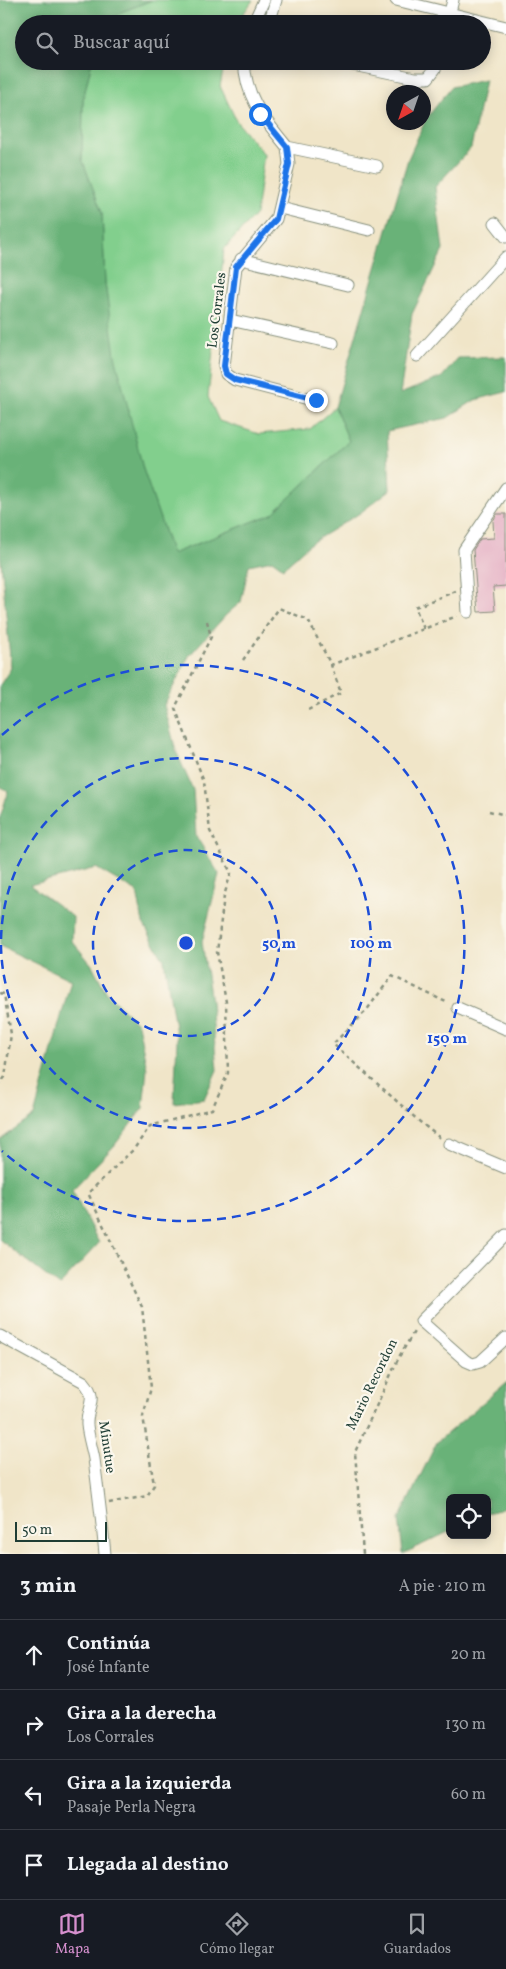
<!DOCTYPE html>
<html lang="es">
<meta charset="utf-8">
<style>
:root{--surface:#171b24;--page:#20242c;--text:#f1f3f6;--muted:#9ea1a6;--line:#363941;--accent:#d690ce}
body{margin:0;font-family:Vollkorn,serif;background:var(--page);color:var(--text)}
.controls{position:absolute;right:15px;bottom:15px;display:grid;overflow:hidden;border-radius:8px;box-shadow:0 2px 12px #0003}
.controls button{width:45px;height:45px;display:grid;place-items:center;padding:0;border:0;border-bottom:1px solid var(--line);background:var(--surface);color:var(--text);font:25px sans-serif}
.compass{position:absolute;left:386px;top:85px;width:45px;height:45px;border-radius:50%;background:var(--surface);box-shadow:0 2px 12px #0003;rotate:220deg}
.scale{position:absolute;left:15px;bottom:12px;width:92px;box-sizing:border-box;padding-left:5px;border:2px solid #1f3d34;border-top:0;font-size:14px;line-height:18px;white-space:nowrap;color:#1f3d34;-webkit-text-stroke:4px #fbf7ec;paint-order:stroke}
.stop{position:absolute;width:15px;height:15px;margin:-11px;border:4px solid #1a73e8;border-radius:50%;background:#fff}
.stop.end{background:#1a73e8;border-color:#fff;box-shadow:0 1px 5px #0008}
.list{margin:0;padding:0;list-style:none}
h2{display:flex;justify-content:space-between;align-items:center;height:65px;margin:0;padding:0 20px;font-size:21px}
h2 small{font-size:16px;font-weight:400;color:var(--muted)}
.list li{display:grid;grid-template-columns:32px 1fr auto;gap:15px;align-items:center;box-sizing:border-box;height:70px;padding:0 20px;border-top:1px solid var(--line)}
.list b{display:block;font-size:19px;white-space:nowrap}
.list p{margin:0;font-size:16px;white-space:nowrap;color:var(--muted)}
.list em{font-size:16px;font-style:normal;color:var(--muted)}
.icon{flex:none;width:28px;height:28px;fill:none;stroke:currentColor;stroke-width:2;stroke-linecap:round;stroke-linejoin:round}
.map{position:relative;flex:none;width:506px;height:1554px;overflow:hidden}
.search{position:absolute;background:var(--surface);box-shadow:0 2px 12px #0003;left:15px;right:15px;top:15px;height:55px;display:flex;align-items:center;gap:12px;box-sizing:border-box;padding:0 18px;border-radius:28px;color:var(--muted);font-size:19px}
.sheet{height:345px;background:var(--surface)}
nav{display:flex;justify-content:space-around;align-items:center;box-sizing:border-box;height:70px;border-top:1px solid var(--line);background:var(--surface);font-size:14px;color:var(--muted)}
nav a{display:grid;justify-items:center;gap:2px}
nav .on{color:var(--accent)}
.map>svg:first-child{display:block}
.green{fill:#82cf8d;stroke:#508660}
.forest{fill:#69b278;stroke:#447856}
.building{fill:#e4adc3}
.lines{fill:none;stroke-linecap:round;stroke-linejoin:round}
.minor-casing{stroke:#88917e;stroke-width:13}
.path{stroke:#88917e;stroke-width:2.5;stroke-dasharray:4 4;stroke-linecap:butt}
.minor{stroke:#fff;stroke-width:11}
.route{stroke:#1a73e8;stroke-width:6}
.ring{fill:none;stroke:#1d4ed8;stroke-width:2.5;stroke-dasharray:9 6}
.labels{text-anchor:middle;stroke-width:4.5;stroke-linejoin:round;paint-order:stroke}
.street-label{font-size:14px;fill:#1f3d34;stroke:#fbf7ec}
.centre{fill:#1d4ed8;stroke:#fbf7ec;stroke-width:2.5}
.ring-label{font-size:15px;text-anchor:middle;font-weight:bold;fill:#1d4ed8;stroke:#fbf7ec;stroke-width:4.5;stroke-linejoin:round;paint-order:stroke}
</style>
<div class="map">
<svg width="506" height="1554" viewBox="0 0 506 1554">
<rect width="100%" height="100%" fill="#fbf7ec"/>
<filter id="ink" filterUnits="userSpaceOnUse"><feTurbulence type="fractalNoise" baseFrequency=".02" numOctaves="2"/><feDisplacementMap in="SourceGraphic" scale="10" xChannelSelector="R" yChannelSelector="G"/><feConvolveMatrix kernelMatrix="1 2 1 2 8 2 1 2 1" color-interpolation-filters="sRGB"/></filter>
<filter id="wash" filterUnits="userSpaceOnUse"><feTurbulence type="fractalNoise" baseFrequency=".0096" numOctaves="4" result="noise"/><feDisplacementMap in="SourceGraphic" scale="20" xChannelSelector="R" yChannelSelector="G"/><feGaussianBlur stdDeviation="1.12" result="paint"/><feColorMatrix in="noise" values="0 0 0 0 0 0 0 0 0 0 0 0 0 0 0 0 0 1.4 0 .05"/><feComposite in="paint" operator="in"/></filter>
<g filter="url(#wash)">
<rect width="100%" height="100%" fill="#f0e5c8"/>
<path class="green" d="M152,0H253L236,24H108L121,12Z
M92,61H225L220,86L237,122L264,154L256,214L224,249L208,397L219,421L259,434L310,429L335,407L349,441L272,514L172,554L143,469L114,355L105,283L102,213L82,159L83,100Z"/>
<path class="forest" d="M0,0H152L121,12L108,24H24V61H92L83,100L82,159L102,213L105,283L115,355L143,469L172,554L272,514L349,441L335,407L408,159L426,119L451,87L485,80L471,148L435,187L443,250L412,314L400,394L442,377L458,358L506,357V392L475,400L447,418L387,431L390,490L360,513L311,543L283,568L272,560L249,565L241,602L226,615L189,656L164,705L176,751L193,790L196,836L219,874L202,942L211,1002L217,1070L204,1099L174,1103L177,1040L164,960L143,923L137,892L96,868L30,885L73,917L72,941L92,965L108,995L138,1024L147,1069L143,1108L114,1146L72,1190L99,1243L59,1286L0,1240V1140L34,1116L71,980L0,946V818L8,792L0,786V685L11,668L0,550Z
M506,1383V1506L487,1514V1498H450V1531L403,1554L399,1519L437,1442Z"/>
<g id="blocks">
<path class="building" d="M497,514H506V586L493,587L495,611L478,612L473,550L480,539L494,538L493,521Z"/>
</g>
</g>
<g filter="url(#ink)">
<use href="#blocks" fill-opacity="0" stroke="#88917e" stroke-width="1"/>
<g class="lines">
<g class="minor-casing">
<path id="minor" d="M396,0L506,27
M253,24L264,0
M269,24L276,0
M447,24L453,0
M244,61C246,100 264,118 287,147
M334,61L415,78H428L435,69L437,61
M287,147L289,164L276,219L236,267L224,366L226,374L235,380L316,401
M287,147L377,166
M280,208L369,230
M495,223L506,237
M241,259L348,285
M230,320L333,343
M417,356L506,257
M468,612L464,550L506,488
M458,1008L506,1029
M449,1144L506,1168
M506,1235L421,1321L466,1361L473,1364L480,1362L506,1338
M0,1336L84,1382C99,1399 86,1407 87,1425C88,1436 92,1448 94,1459C98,1490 102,1522 105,1554"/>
</g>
<path class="path" d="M424,629L415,607L456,591
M243,660L279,608L308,620L331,665L457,616
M308,710L341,693L331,665
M489,811L506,815
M0,993L4,994L11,1034L5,1077L0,1084
M440,1138L420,1122L333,1044L366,1011L392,976L448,1003
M109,1503L147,1496L154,1485L143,1416L151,1388L142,1307L88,1193L134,1149L150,1126L212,1109L228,1073L226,1002L217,952L224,896L231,873L210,831L204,781L175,708L211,637L206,617
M363,1554L355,1452L399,1357L415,1330"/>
<use href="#minor" class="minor"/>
</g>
</g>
<g class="lines" filter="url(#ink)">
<path class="route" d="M260,114L287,147L289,164L276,219L236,267L224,366L226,374L235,380L316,400"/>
</g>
<g class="ring">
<circle cx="186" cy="943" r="93"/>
<circle cx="186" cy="943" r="185"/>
<path d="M2 735A278 278 0 1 1 2 1151"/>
</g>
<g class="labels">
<g class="street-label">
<text transform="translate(216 310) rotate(-83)" y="5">Los Corrales</text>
<text transform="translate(371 1384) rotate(-64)" y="5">Mario Recordon</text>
<text transform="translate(108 1447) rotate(82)" y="5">Minutue</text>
</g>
</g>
<circle cx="186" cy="943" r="8" class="centre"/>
<g class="ring-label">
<text x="279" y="948">50 m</text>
<text x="371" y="948">100 m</text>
<text x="447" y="1043">150 m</text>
</g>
</svg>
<div class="controls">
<button><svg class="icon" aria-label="locate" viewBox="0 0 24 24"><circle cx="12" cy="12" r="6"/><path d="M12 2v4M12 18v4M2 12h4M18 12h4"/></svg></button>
</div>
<svg class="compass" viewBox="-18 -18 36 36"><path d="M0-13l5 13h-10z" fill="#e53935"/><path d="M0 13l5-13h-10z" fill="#9ea1a6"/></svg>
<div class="scale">50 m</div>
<div class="stop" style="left:260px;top:114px"></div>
<div class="stop end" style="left:316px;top:400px"></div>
<div class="search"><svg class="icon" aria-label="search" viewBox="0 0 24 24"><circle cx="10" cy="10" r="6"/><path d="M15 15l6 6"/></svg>Buscar aquí</div>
</div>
<section class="sheet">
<h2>3 min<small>A pie · 210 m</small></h2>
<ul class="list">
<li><svg class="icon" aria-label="ahead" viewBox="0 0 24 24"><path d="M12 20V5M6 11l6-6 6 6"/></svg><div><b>Continúa</b><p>José Infante</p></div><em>20 m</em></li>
<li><svg class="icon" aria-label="right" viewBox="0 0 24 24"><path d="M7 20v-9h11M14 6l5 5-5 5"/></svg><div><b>Gira a la derecha</b><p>Los Corrales</p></div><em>130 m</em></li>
<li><svg class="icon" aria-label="left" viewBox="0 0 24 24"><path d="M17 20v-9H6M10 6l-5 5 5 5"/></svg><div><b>Gira a la izquierda</b><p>Pasaje Perla Negra</p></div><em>60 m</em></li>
<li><svg class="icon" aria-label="arrive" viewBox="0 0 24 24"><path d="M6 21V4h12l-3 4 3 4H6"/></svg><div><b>Llegada al destino</b></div></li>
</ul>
</section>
<nav>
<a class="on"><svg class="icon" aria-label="map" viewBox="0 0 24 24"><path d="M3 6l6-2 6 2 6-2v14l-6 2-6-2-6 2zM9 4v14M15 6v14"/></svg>Mapa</a>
<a><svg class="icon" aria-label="directions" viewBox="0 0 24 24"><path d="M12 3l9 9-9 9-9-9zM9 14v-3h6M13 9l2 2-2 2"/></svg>Cómo llegar</a>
<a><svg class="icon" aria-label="saved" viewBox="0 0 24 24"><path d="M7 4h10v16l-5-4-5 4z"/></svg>Guardados</a>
</nav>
